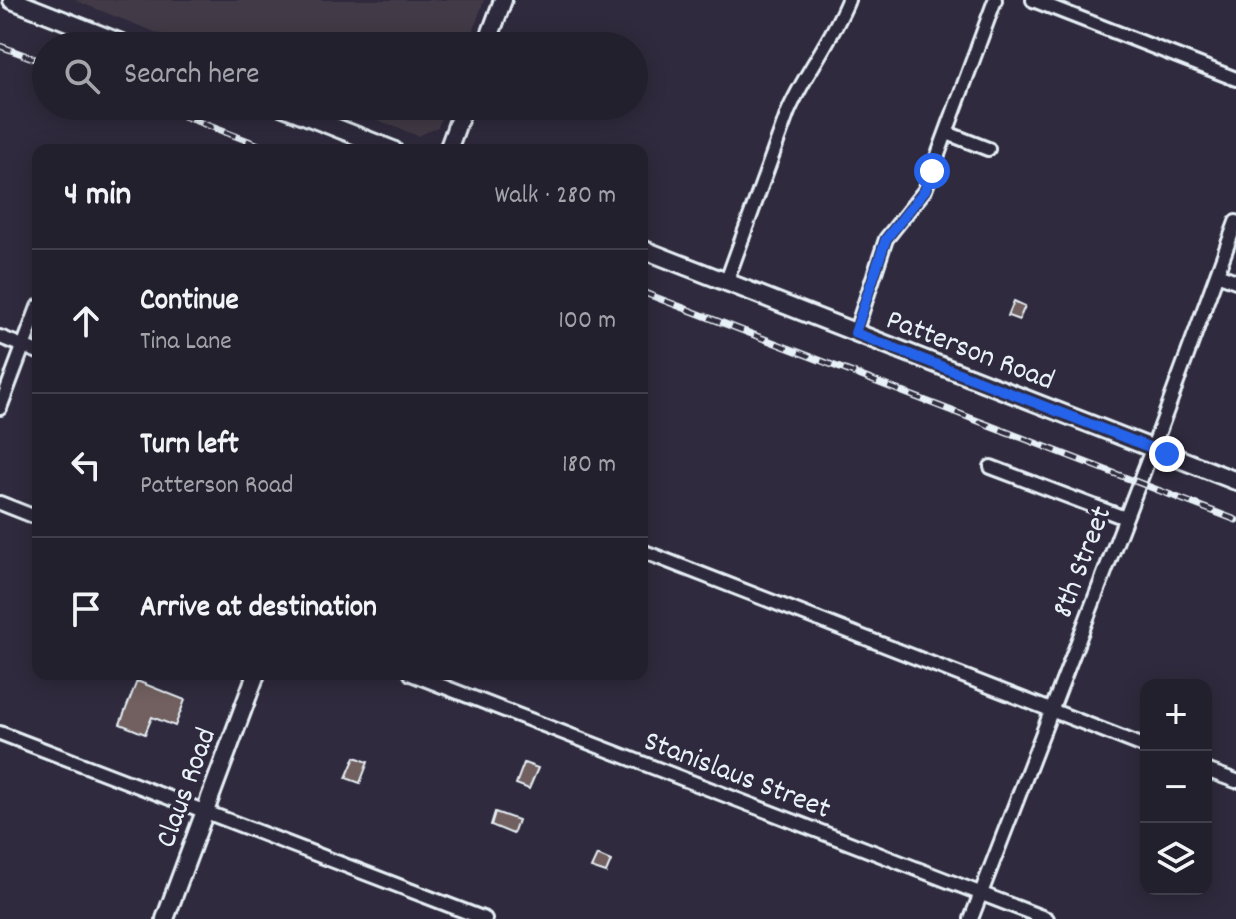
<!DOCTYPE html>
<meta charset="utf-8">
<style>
:root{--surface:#23202e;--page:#2b2836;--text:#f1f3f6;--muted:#a3a3aa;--line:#403e4a}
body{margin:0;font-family:Dekko,sans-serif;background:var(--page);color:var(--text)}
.controls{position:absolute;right:24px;bottom:24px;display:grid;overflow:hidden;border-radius:16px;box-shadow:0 4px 20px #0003}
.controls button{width:72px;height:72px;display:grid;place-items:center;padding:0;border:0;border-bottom:2px solid var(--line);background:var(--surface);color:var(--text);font:40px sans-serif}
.stop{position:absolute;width:24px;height:24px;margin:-18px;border:6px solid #2563eb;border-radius:50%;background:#fff}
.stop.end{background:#2563eb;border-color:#fff;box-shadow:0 2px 8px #0008}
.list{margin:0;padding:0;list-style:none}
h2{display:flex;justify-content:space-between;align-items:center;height:104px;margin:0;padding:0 32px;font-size:34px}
h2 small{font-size:26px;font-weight:400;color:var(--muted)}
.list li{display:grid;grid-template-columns:52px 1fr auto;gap:24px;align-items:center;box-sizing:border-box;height:144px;padding:0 32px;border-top:2px solid var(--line)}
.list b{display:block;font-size:30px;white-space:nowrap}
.list p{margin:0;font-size:26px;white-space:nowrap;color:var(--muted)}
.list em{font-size:26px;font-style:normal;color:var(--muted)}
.icon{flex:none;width:44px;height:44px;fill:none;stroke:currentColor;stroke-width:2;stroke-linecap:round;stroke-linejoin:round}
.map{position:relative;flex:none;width:1236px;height:919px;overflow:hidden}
.search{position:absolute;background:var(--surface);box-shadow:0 4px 20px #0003;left:32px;top:32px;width:616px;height:88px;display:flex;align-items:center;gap:20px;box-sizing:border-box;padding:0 28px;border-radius:44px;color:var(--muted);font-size:30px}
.panel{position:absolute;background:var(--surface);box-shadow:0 4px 20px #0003;left:32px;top:144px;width:616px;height:536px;border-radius:16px}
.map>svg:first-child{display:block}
.built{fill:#433a47}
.building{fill:#71605e;stroke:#e8f1f8;stroke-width:2}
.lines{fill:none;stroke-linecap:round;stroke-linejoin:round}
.minor-casing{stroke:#e8f1f8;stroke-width:18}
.secondary-casing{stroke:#e8f1f8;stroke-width:22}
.minor{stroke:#2f2a3d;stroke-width:12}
.secondary{stroke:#2f2a3d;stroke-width:16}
.rail-casing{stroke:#e8f1f8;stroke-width:7}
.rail{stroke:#2f2a3d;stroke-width:4;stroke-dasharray:12;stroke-linecap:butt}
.route{stroke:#2563eb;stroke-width:10}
.labels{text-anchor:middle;stroke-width:7;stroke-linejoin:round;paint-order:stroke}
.street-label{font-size:30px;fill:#e8f1f8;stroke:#2f2a3d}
</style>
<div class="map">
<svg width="1236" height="919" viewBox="0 0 1236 919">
<rect width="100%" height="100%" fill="#2f2a3d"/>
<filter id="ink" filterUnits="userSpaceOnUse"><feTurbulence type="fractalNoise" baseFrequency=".0125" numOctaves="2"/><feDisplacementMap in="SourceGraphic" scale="16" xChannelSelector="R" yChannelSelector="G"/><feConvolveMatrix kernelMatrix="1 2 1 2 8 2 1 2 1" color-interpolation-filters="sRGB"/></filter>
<g filter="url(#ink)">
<path class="built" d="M74,0H484L468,46H190Z
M342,106H446L438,127L418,136Z"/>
<path class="building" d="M1014,301L1025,306L1019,320L1008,316Z
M137,681L185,700L175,726L152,717L145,734L120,724Z
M355,757L368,762L360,783L346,778Z
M524,763L538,768L529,789L516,784Z
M495,812L518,820L513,834L491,825Z
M597,855L611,861L606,873L591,868Z"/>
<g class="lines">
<g class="minor-casing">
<path id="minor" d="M1033,0L1236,79
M947,133L988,149
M1217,274L1236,281
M726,283L788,112C805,73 832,40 848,0
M855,333L886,239L925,190L995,0
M0,337L38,352
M0,408L38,307
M991,467L1125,518
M0,503L38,518
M642,551L1146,747
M411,674L1047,919
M0,733L485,919
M1206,770L1236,781
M971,919L1160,429L1236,222"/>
</g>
<g class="secondary-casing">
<path id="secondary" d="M12,0L129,46
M486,46L503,0
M281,106L393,150
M448,150L464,106
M642,249L1236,481
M165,919L256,674"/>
</g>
<use href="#minor" class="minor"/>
<use href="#secondary" class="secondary"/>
<g class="rail-casing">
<path id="rail" d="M0,46L46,63
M157,106L272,150
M642,292L1236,520"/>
</g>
<use href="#rail" class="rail"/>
</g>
</g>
<g class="lines" filter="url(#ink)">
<path class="route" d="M932,171L925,190L886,239L855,333L1167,454"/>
</g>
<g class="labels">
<g class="street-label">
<text transform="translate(971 348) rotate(21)" y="10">Patterson Road</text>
<text transform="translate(1080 561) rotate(-69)" y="10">8th Street</text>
<text transform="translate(738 773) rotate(21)" y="10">Stanislaus Street</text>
<text transform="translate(184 787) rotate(-70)" y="10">Claus Road</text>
</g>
</g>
</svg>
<div class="controls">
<button>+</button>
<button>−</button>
<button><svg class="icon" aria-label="layers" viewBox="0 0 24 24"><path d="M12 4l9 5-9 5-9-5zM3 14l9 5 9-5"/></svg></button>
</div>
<div class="stop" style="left:932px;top:171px"></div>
<div class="stop end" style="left:1167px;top:454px"></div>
<div class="search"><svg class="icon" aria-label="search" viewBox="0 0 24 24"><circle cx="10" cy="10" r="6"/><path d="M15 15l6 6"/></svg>Search here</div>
<section class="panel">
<h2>4 min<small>Walk · 280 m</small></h2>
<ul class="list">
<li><svg class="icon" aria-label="ahead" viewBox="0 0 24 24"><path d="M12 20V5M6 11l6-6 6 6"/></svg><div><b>Continue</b><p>Tina Lane</p></div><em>100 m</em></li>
<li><svg class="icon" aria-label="left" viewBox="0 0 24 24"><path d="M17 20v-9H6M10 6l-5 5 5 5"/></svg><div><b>Turn left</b><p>Patterson Road</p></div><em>180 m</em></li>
<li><svg class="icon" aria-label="arrive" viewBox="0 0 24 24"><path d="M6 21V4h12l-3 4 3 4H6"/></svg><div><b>Arrive at destination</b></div></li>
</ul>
</section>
</div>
